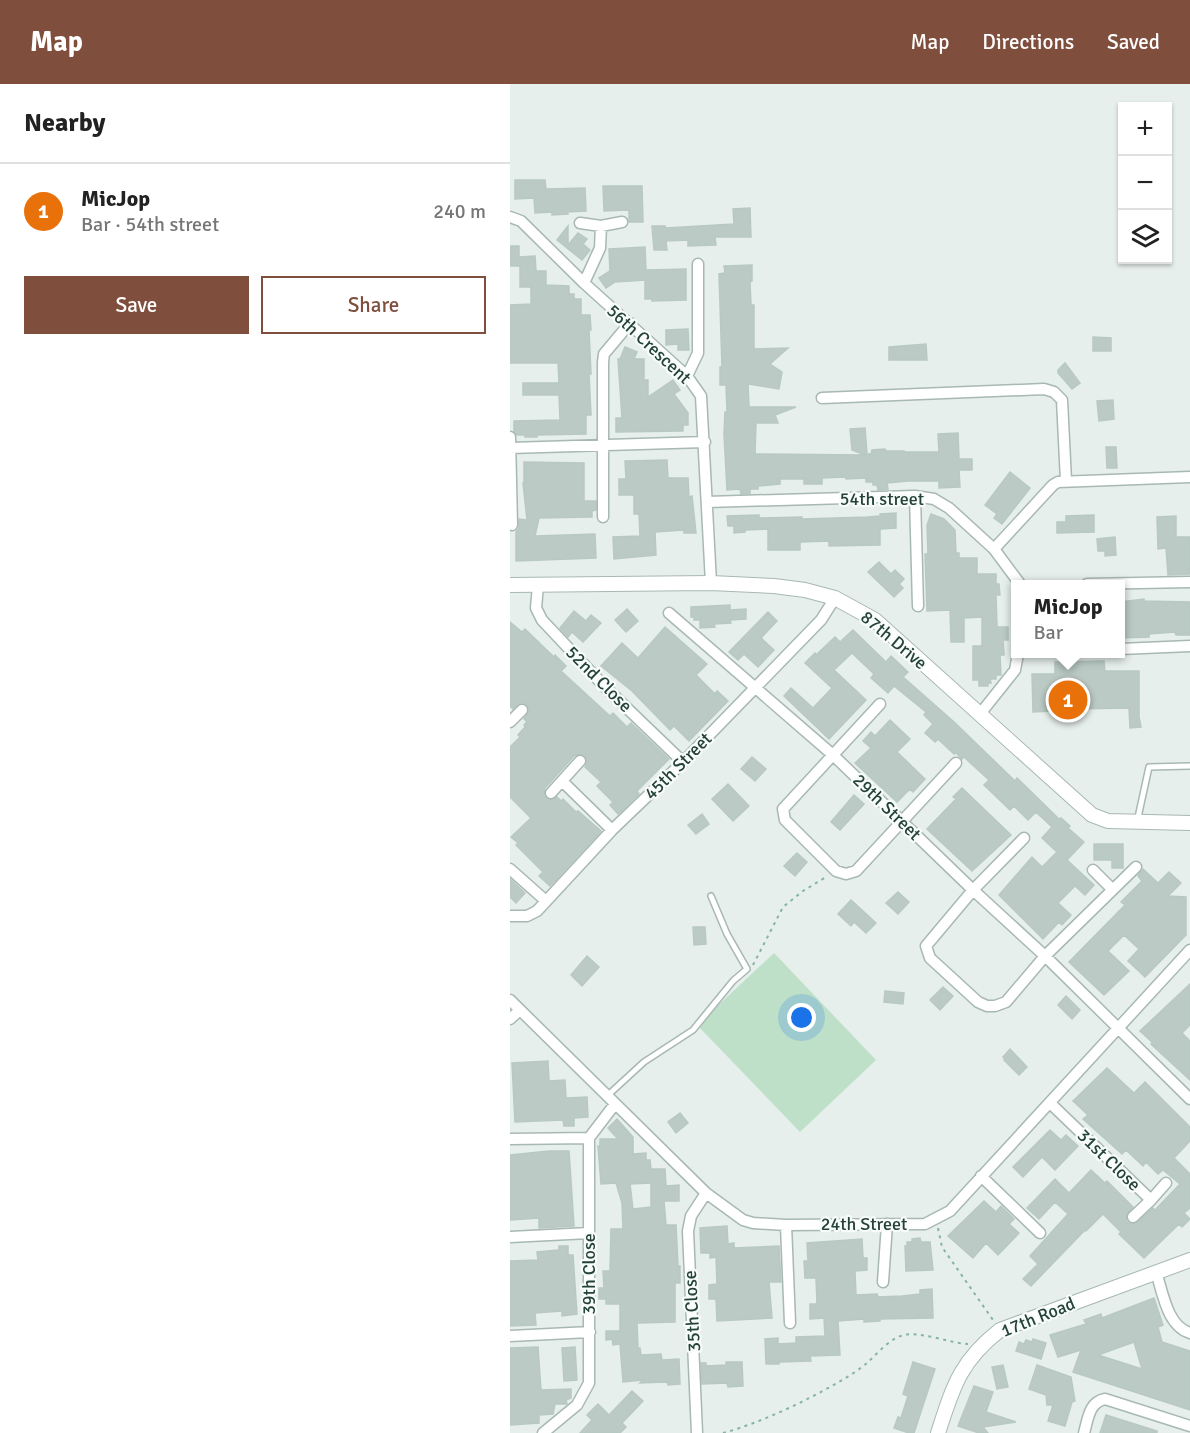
<!DOCTYPE html>
<meta charset="utf-8">
<style>
:root{--surface:#fff;--page:#f6f6f6;--text:#222;--muted:#767676;--line:#e0e0e0;--accent:#804e3d}
body{margin:0;font-family:Signika,sans-serif;background:var(--page);color:var(--text)}
.controls{position:absolute;right:18px;top:18px;display:grid;overflow:hidden;border-radius:0px;box-shadow:0 2px 4px #0004}
.controls button{width:54px;height:54px;display:grid;place-items:center;padding:0;border:0;border-bottom:2px solid var(--line);background:var(--surface);color:var(--text);font:30px sans-serif}
.you{position:absolute;left:292px;top:934px;width:21px;height:21px;margin:-15px;border:4px solid #fff;border-radius:50%;background:#1a73e8;box-shadow:0 0 0 9px #1a73e833}
.badge{display:grid;place-items:center;width:39px;height:39px;border-radius:50%;background:var(--accent);color:#fff;font-size:20px;font-weight:700}
.pin{position:absolute;translate:-50% -50%;border:3px solid #fff;box-shadow:0 2px 6px #0006}
.popup{position:absolute;left:501px;top:496px;width:114px;height:78px;box-sizing:border-box;display:grid;place-content:center;border-radius:0px;background:var(--surface);filter:drop-shadow(0 2px 4px #0005);font-size:20px;white-space:nowrap;color:var(--muted)}
.popup b{font-size:22px;color:var(--text)}
.popup::after{content:'';position:absolute;left:50%;top:100%;margin-left:-12px;border:12px solid transparent;border-top-color:var(--surface)}
.list{margin:0;padding:0;list-style:none}
h2{display:flex;justify-content:space-between;align-items:center;height:78px;margin:0;padding:0 24px;font-size:26px}
h2 small{font-size:20px;font-weight:400;color:var(--muted)}
.list li{display:grid;grid-template-columns:39px 1fr auto;gap:18px;align-items:center;box-sizing:border-box;height:96px;padding:0 24px;border-top:2px solid var(--line)}
.list b{display:block;font-size:22px;white-space:nowrap}
.list p{margin:0;font-size:20px;white-space:nowrap;color:var(--muted)}
.list em{font-size:20px;font-style:normal;color:var(--muted)}
.actions{display:flex;gap:12px;padding:18px 24px}
.actions a{flex:1;padding:14px 0;border:2px solid var(--accent);border-radius:0px;text-align:center;font-size:21px;color:var(--accent)}
.actions .main{background:var(--accent);color:#fff}
.icon{flex:none;width:33px;height:33px;fill:none;stroke:currentColor;stroke-width:2;stroke-linecap:round;stroke-linejoin:round}
.map{position:relative;flex:none;width:680px;height:1349px;overflow:hidden}
header{display:flex;align-items:center;gap:36px;box-sizing:border-box;height:84px;padding:0 30px;background:var(--accent);color:#fff}
header strong{font-size:28px}
nav{display:flex;gap:33px;margin-inline-start:auto;font-size:21px}
main{display:flex}
aside{flex:1;background:var(--surface)}
.map>svg:first-child{display:block}
.green{fill:#bfe0c8}
.building{fill:#bbcac4;stroke:#b8c9c2;stroke-width:1.5;fill-rule:evenodd}
.lines{fill:none;stroke-linecap:round;stroke-linejoin:round}
.service-casing{stroke:#a8b8b2;stroke-width:8}
.minor-casing{stroke:#a8b8b2;stroke-width:13}
.tertiary-casing{stroke:#a8b8b2;stroke-width:16}
.path{stroke:#86b3a5;stroke-width:2;stroke-dasharray:3 4.5;stroke-linecap:butt}
.service{stroke:#fff;stroke-width:5}
.minor{stroke:#fff;stroke-width:10}
.tertiary{stroke:#fff;stroke-width:14}
.labels{text-anchor:middle;stroke-width:4.5;stroke-linejoin:round;paint-order:stroke}
.street-label{font-size:18px;fill:#24423a;stroke:#f7fbf9}
</style>
<header>
<strong>Map</strong>
<nav><a>Map</a><a>Directions</a><a>Saved</a></nav>
</header>
<main>
<aside>
<h2>Nearby<small></small></h2>
<ul class="list">
<li><span class="badge" style="background:#e8710a">1</span><div><b>MicJop</b><p>Bar · 54th street</p></div><em>240 m</em></li>
</ul>
<div class="actions"><a class="main">Save</a><a>Share</a></div>
</aside>
<div class="map">
<svg width="680" height="1349" viewBox="0 0 680 1349">
<rect width="100%" height="100%" fill="#e6efeb"/>
<path class="green" d="M264,869L366,976L290,1048L187,941Z"/>
<path class="building" d="M5,96H35L36,105L75,104L76,127L57,128L58,130L42,131V128L25,129L24,114L5,115Z
M93,102H132L133,138H119V126L94,127Z
M240,124L241,153H205L206,161L178,162V156L156,157L157,166H144L142,142H155L156,144L224,140L223,125Z
M58,142V161L68,149L77,155L73,160L80,166L72,176L47,156Z
M0,162H9V173L25,172L26,187H36V201L59,202V210H64V215H71V231H80L81,246H79L81,290H79L81,331H76V350L27,351V353H15V351H7L4,347V337L50,336L49,311H13V299H49L48,279H0V221L21,220V203H10V182H0Z
M135,163L136,186L176,185V216L142,217V215H135V196L105,198L96,204L89,194L100,187L99,165Z
M242,181V197L240,198L241,221H244V265L278,264L260,280L272,288L269,305L238,300L239,323H286L265,331L268,339H246L245,370L355,371L342,366L340,345L355,344L357,370H361L362,366L375,365L376,367H394V368H429L428,350L448,349L449,375H462V386H449L450,403L429,404V397H398L377,399L378,405L368,406L367,401H363V398H356V394L336,395V393L312,394V400H294V395H270V400L248,402V405H240V409L231,410L230,405L217,406L214,350L215,328H217L216,301H210V283H212L209,190L215,189L214,182Z
M178,245L179,266H168V260L156,261V246Z
M583,253L601,254V267H583Z
M416,260L417,276H379V263Z
M115,263L127,268L124,275H134V296H138V313L163,296L170,306L164,310L178,329V341H173V347L106,348V334H112L108,275H110Z
M555,279L570,299L562,305L548,289V286Z
M603,316L604,335L589,337L587,317Z
M596,363H606L607,384H597Z
M157,376L158,394H178L179,413L182,412L186,449H174V446L145,448L146,471L104,475L103,453L130,452L129,430H124V411H109V395H116L115,377Z
M14,378L74,379V417H86V426L82,427V433L29,434L25,452L85,450L86,474L6,477V448L9,444V435L17,436L13,399H14Z
M500,388L520,404L492,440L484,434L487,430L475,421Z
M386,429V444L370,445V461L319,462V457L290,458V466H258V445L235,446V448L224,449V442H218L217,432L249,431V434L292,433V435L358,433L370,432V430Z
M421,430L434,435L445,446L446,469H449V474H467V490H486V500H489L490,511H486L487,543H498V556H493L494,571H490L491,591H486V595H480L481,599H478V602H469V596H463V562H472V533L454,534V558H441L440,526L417,527L415,470H418L417,441Z
M584,431V448L547,449V438H556V432Z
M666,432V453H680V490L658,491L656,464L648,465L647,433Z
M605,453L606,471L595,472V467H588L587,455Z
M369,478L381,490L385,486L394,495L389,500L393,504L384,513L358,488Z
M634,515V517L680,518V551H666L665,548L639,550V553L610,554V518Z
M220,521V526L236,525V535L220,536L221,539L204,540L205,543L190,544V536H184V533H181V523Z
M117,525L128,537L116,548L105,536Z
M64,527L76,537L81,531L91,539L73,558L62,548L58,553L50,544Z
M258,528L267,537L251,554L264,566L248,583L234,570L228,576L219,568Z
M0,538L12,548L15,545L44,573L45,571L56,582L51,587L100,632L103,629L117,643L121,639L159,675L127,707L129,710L108,730L100,721L103,718L87,702L91,698L75,683L77,678L75,672L71,670L64,672L35,704L34,712L40,716L47,713L51,717L53,715L66,728L68,727L91,747L40,802L29,792L33,788L6,761L8,759L1,753L21,734L0,713V663L10,653L8,651L15,643L14,641L17,638L14,635L19,627V624L14,619H10L3,625L0,622Z
M155,543L197,580L186,591L205,610L207,607L218,617L179,657L164,642L160,646L122,607L91,582L112,559L128,574Z
M343,546L376,578L381,572L398,588L393,593L443,637L505,697L507,694L549,735L551,734L560,742L558,744L574,758L557,776L584,801L575,811L565,802L548,819L561,831L552,841L549,838L533,855L489,811L522,773L532,783L547,768L532,754L542,743L526,728L518,736L504,722L500,726L474,701L479,696L454,673L452,675L445,668L444,670L428,655L425,658L415,649L423,640L414,631L416,628L384,602L378,609L361,594L364,590L342,569L324,586L356,616L319,655L274,612L281,604L303,624L322,604L295,579L305,569L306,571L325,553L330,558Z
M594,577L595,587H629V633L631,643L620,644L619,624L564,625V626L523,628L522,590H545V578Z
M380,636L400,655L387,668L415,695L403,708L400,705L387,718L345,679L361,664L353,657L361,648L365,652Z
M242,673L256,685L245,697L231,685Z
M218,700L239,722L223,737L202,715Z
M452,704L501,751L462,787L417,745L446,715L443,713Z
M344,711L354,720L330,746L321,738Z
M192,730L199,740L186,750L178,741Z
M584,760H613V784H602V776H584Z
M287,769L297,778L285,792L274,782Z
M633,785L648,799L659,788L671,799L658,812L676,813V851L635,893L618,877L629,865L614,851L598,867L619,887L594,911L559,878L615,821L611,818L632,797L628,792Z
M0,795L15,809L6,819L0,813Z
M388,808L399,818L388,830L376,819Z
M341,816L366,839L356,849L344,838L341,842L328,830Z
M183,843H195L196,860L184,861Z
M77,872L89,883L72,902L61,891Z
M680,900V941L672,949L680,957V996L641,960L642,958L630,947Z
M433,903L443,912L430,926L420,916Z
M375,907L394,909L393,920L374,918Z
M556,912L570,926L562,935L548,921Z
M500,965L517,983L509,991L494,976L495,975L493,973Z
M38,977L39,997L55,996L56,1014L77,1013L78,1033L64,1034V1042H54L53,1036L5,1038L2,979Z
M597,984L624,1009L635,998L680,1043V1057L664,1074L680,1090V1124L674,1129L680,1135L672,1143L669,1140L634,1174L609,1150L611,1148L593,1130L576,1147L575,1146L521,1202L513,1195L528,1180L520,1172L558,1130L545,1118L529,1135L517,1124L545,1095L559,1109L581,1086L595,1099L597,1097L623,1123L616,1131L617,1138L621,1140L628,1138L643,1124L645,1126L670,1100L653,1086L648,1090L636,1078L633,1082L616,1066L612,1070L573,1035L578,1031L563,1017Z
M170,1029L178,1039L166,1049L158,1038Z
M107,1035L123,1053V1070L136,1069V1076H140L141,1085H155L156,1102L169,1101V1117H154L156,1141H166L168,1182H170V1199H165V1238L127,1239L128,1264H130L131,1271L151,1270L152,1276L169,1275L170,1300L158,1301L157,1298L130,1299L133,1296L113,1298L110,1260L103,1261L102,1255L96,1256V1247H110V1220H96V1215H89V1204H94L93,1187H100L101,1145H113L112,1119L106,1099L91,1100L88,1062L90,1063V1055H108L98,1044ZM141,1099V1123L123,1125L120,1100Z
M540,1046L551,1056L556,1051L568,1062L545,1086L532,1073L513,1093L503,1083Z
M39,1067H59L64,1142L29,1144V1134L0,1136V1071Z
M474,1117L486,1128L491,1122L504,1135L499,1140L509,1149L488,1171L476,1159L463,1174L438,1152Z
M217,1142L218,1160L224,1159V1164L269,1162L271,1198H259L262,1234L207,1237L206,1215H199V1201L207,1200L206,1173L200,1174V1169H191L190,1144Z
M410,1154L411,1158H420L423,1186L396,1187L395,1162H397V1158H402V1155Z
M352,1155L353,1174H357V1186L345,1187L346,1211L367,1210L368,1213L392,1212L410,1210V1206L422,1205L423,1234L370,1235V1237L354,1238V1235L328,1237L330,1271L300,1272L301,1277L269,1278V1280H256L255,1255L268,1254V1260L286,1259V1253L315,1252L314,1234L300,1235V1220H307L306,1194H295L294,1177H298L297,1159Z
M49,1162H58V1171H63L67,1230L52,1232V1227L25,1229L26,1241L0,1242V1177L28,1176L27,1168L49,1166Z
M644,1214L653,1241L648,1243L652,1258L680,1267V1326L563,1288L571,1266L548,1273L540,1251L576,1240L574,1236L591,1230L592,1234ZM624,1258L632,1285L588,1271Z
M523,1255L536,1259L531,1275L506,1267L509,1258L514,1260L516,1256L522,1258Z
M28,1263L31,1306L61,1305V1314L56,1316L57,1320H45L43,1330L29,1331V1339L0,1341V1264Z
M65,1263L67,1296L54,1297L52,1264Z
M216,1278H232L233,1302L218,1303L217,1299L192,1300L191,1279H196V1282L216,1281Z
M403,1278L425,1285L404,1349H399L384,1344L388,1333L391,1334L398,1312L393,1310Z
M493,1281L498,1303L487,1305L482,1283Z
M527,1281L561,1293L565,1317L562,1318L555,1342L538,1337L543,1321H537L536,1311L519,1305Z
M464,1302L483,1308L476,1328L506,1338L473,1343L478,1349H469L448,1342Z
M122,1307L133,1317L112,1339L116,1343L110,1349H70L82,1336L77,1331L88,1320L99,1331Z
M596,1331L647,1347V1349H590Z"/>
<g class="lines">
<g class="service-casing">
<path id="service" d="M627,738L639,683L680,682
M97,1012L134,978L183,946L223,897L237,885L217,850L201,812"/>
</g>
<g class="minor-casing">
<path id="minor" d="M0,133L11,137L74,199L177,292L191,312L201,499
M70,139L91,142L112,138
M74,199L90,164L91,142
M177,292L188,269V180
M312,314L534,305L544,308L552,316L556,397
M0,353L2,441
M0,364L195,358
M405,412L408,522
M197,418L405,412L424,415L439,424L484,465L510,500
M93,433V278L94,270L120,239
M484,465L543,401L548,398L680,393
M577,500L680,498
M28,501L26,524L32,536L96,604L173,678
M159,529L323,671L463,806L535,872L680,1015
M610,565L680,562
M370,620L273,725L275,736L326,787L336,790L346,787L446,679
M470,630L505,586L508,570
M0,638L12,626
M52,697L102,746
M41,709L70,677
M514,754L463,806L416,862L420,874L468,918L477,922H485L496,918L535,872L626,783
M0,785L36,817
M583,786L602,805
M0,832H17L27,827L102,746L173,678L311,536L325,514
M0,916L196,1109L233,1136L243,1139L276,1141L415,1140L440,1127L680,866
M0,935L10,926
M540,1019L641,1116L623,1133
M0,1055L79,1054
M471,1092L530,1149
M641,1116L656,1099
M276,1141L280,1239
M0,1153L79,1149
M646,1188C653,1209 657,1242 680,1249
M373,1198L377,1140
M0,1252L80,1248
M33,1349L67,1321L79,1299V1054L105,1020
M187,1349L178,1147L181,1132L196,1109
M574,1349C578,1335 579,1318 595,1315L680,1342"/>
</g>
<g class="tertiary-casing">
<path id="tertiary" d="M0,501L201,499L264,502L295,506L325,514L365,536L582,731L598,737L680,739
M428,1349C443,1303 450,1277 490,1246L680,1176"/>
</g>
<path class="path" d="M243,881L273,823L293,807L316,793
M428,1144L432,1163L483,1236
M213,1349C250,1339 294,1318 327,1299C338,1293 349,1286 358,1278C369,1268 380,1254 394,1251C410,1247 439,1259 458,1260"/>
<use href="#service" class="service"/>
<use href="#minor" class="minor"/>
<use href="#tertiary" class="tertiary"/>
</g>
<g class="labels">
<g class="street-label">
<text transform="translate(139 260) rotate(43)" y="6">56th Crescent</text>
<text x="372" y="421">54th street</text>
<text transform="translate(384 556) rotate(40)" y="6">87th Drive</text>
<text transform="translate(89 595) rotate(45)" y="6">52nd Close</text>
<text transform="translate(168 682) rotate(-45)" y="6">45th Street</text>
<text transform="translate(377 723) rotate(44)" y="6">29th Street</text>
<text transform="translate(599 1076) rotate(44)" y="6">31st Close</text>
<text x="354" y="1146">24th Street</text>
<text transform="translate(79 1190) rotate(-90)" y="6">39th Close</text>
<text transform="translate(182 1227) rotate(-93)" y="6">35th Close</text>
<text transform="translate(528 1233) rotate(-22)" y="6">17th Road</text>
</g>
</g>
</svg>
<div class="controls">
<button>+</button>
<button>−</button>
<button><svg class="icon" aria-label="layers" viewBox="0 0 24 24"><path d="M12 4l9 5-9 5-9-5zM3 14l9 5 9-5"/></svg></button>
</div>
<div class="you"></div>
<div class="pin badge" style="left:558px;top:616px;background:#e8710a">1</div>
<div class="popup"><b>MicJop</b>Bar</div>
</div>
</main>
